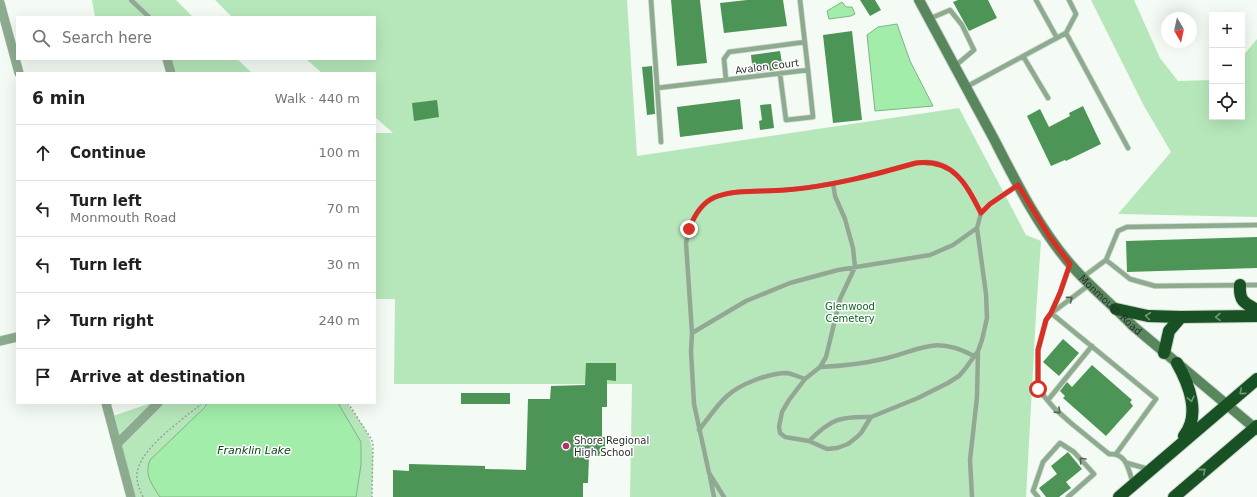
<!DOCTYPE html>
<meta charset="utf-8">
<style>
:root{--surface:#fff;--page:#f2f2f2;--text:#202124;--muted:#757577;--line:#e0e0e0}
body{margin:0;font-family:"DejaVu Sans",sans-serif;background:var(--page);color:var(--text)}
.controls{position:absolute;right:12px;top:12px;display:grid;overflow:hidden;border-radius:0px;box-shadow:0 4px 16px #0002}
.controls button{width:36px;height:36px;display:grid;place-items:center;padding:0;border:0;border-bottom:1px solid var(--line);background:var(--surface);color:var(--text);font:20px sans-serif}
.compass{position:absolute;left:1161px;top:12px;width:36px;height:36px;border-radius:50%;background:var(--surface);box-shadow:0 4px 16px #0002;rotate:171deg}
.stop{position:absolute;width:12px;height:12px;margin:-9px;border:3px solid #d93025;border-radius:50%;background:#fff}
.stop.end{background:#d93025;border-color:#fff;box-shadow:0 1px 4px #0008}
.list{margin:0;padding:0;list-style:none}
h2{display:flex;justify-content:space-between;align-items:center;height:52px;margin:0;padding:0 16px;font-size:17px}
h2 small{font-size:13px;font-weight:400;color:var(--muted)}
.list li{display:grid;grid-template-columns:26px 1fr auto;gap:12px;align-items:center;box-sizing:border-box;height:56px;padding:0 16px;border-top:1px solid var(--line)}
.list b{display:block;font-size:15px;white-space:nowrap}
.list p{margin:0;font-size:13px;white-space:nowrap;color:var(--muted)}
.list em{font-size:13px;font-style:normal;color:var(--muted)}
.icon{flex:none;width:22px;height:22px;fill:none;stroke:currentColor;stroke-width:2;stroke-linecap:round;stroke-linejoin:round}
.map{position:relative;flex:none;width:1257px;height:497px;overflow:hidden}
.search{position:absolute;background:var(--surface);box-shadow:0 4px 16px #0002;left:16px;top:16px;width:360px;height:44px;display:flex;align-items:center;gap:10px;box-sizing:border-box;padding:0 14px;border-radius:0px;color:var(--muted);font-size:15px}
.panel{position:absolute;background:var(--surface);box-shadow:0 4px 16px #0002;left:16px;top:72px;width:360px;height:332px;border-radius:0px}
.map>svg:first-child{display:block}
.green{fill:#b6e7ba}
.water{fill:#a1eda9;stroke:#7eb484}
.building{fill:#4c9556}
.lines{fill:none;stroke-linecap:round;stroke-linejoin:round}
.lane-casing{stroke:#d0d6d0;stroke-width:6}
.street-casing{stroke:#d0d6d0;stroke-width:10}
.secondary-casing{stroke:#d0d6d0;stroke-width:12}
.highway-casing{stroke:#d0d6d0;stroke-width:14}
.path{stroke:#9ca19c;stroke-width:1.5;stroke-dasharray:2 2;stroke-linecap:butt}
.lane{stroke:#8dac8f;stroke-width:4.5}
.street{stroke:#8dac8f;stroke-width:9}
.secondary{stroke:#58875d;stroke-width:10}
.highway{stroke:#185123;stroke-width:12}
.oneway{stroke:#536154}
.oneway2{stroke:#74977b}
.route{stroke:#d93025;stroke-width:5}
.poi-dot{fill:#b52d6d;stroke:#fff;stroke-width:1.5}
.labels{text-anchor:middle;stroke-width:3;stroke-linejoin:round;paint-order:stroke}
.street-label{font-size:10px;fill:#2d2f2d;stroke:#fff}
.park-label{font-size:10px;fill:#116124;stroke:#fff}
.poi-label{font-size:10px;fill:#2d2f2d;stroke:#fff;text-anchor:start}
.water-label{font-size:11px;font-style:italic;fill:#0b4217;stroke:#fff}
</style>
<div class="map">
<svg width="1257" height="497" viewBox="0 0 1257 497">
<rect width="100%" height="100%" fill="#f4fbf4"/>
<path class="green" d="M92,0H176L193,17H95Z
M215,0H627L637,156L959,108L1026,235L1041,241L1036,314L1026,497H630L632,384H394L395,299H375V133H393L375,117V73H322L306,59H375V17H232Z
M1091,0H1134L1160,58L1178,81L1212,80V117H1242V57L1257,39V217L1118,214L1171,152L1144,106Z
M164,59H237L252,73H168Z
M151,403H207L148,475L160,497H129L110,417Z
M338,403H347C354,414 364,425 369,437C376,454 371,479 372,497H356L361,465L360,440Z"/>
<path class="water" d="M842,2L846,7H852L855,14L851,16L829,19L827,11Z
M897,24L910,61L933,106L875,111L867,35L878,27Z
M207,403H338L361,442V465L356,497H160C152,484 144,476 150,460L204,408Z"/>
<path class="building" d="M671,0H700L707,63L677,66Z
M747,0H783L787,26L724,33L720,3Z
M860,0H875L881,10L870,16Z
M958,0H988L997,18L969,31L953,2Z
M852,31L862,120L833,123L823,35Z
M780,51L783,69L753,73L751,55Z
M652,66L655,114L647,115L642,67Z
M740,99L743,129L680,137L677,107Z
M437,100L439,117L414,121L412,103Z
M771,104L774,128L760,130L759,121L762,120L760,105Z
M1083,106L1101,144L1066,161L1065,160L1051,166L1027,116L1040,109L1049,127L1070,116L1069,113Z
M1257,237V268L1127,272L1126,241Z
M1063,339L1079,353L1059,376L1043,362Z
M586,363H616V381L607,380V407H602V437H605V456H589L588,483H583V497H393V470L409,471V464L485,466V469L526,470L528,399H550L551,386L585,385Z
M1092,365L1132,400L1130,402L1133,406L1106,436L1063,398L1065,396L1060,391L1067,382L1072,387Z
M461,393H510V404H461Z
M1068,452L1082,469L1066,482L1071,488L1059,497H1046L1039,488L1057,474L1051,466Z"/>
<g class="lines">
<g class="lane-casing">
<path id="lane" d="M131,0L149,17
M651,0L661,142
M1036,0L1057,38
M929,19L950,10L962,25L974,50L955,66
M1066,33L1076,14L1069,0
M1023,56L1048,98
M780,74L786,120L813,117L808,70
M726,80L724,59L729,52L805,42
M966,87L1066,33L1128,148
M657,88L808,70L800,0
M833,183L835,196L845,219L853,248L855,267L840,299L826,357L820,367L805,379L789,400L782,412L779,427L780,433L785,437L809,441L827,449L837,448L848,444L857,437L861,433L871,417L918,398L948,383L959,376L965,369L978,351L982,340L987,318L986,294L977,228L981,213L990,204L1018,185
M1106,260L1118,231L1127,227L1257,225
M1070,264L1060,293L1051,313L1046,320L1038,350V389L1054,408L1072,424L1109,454C1127,453 1128,469 1133,483
M1083,277L1106,260L1130,279L1155,286L1257,285
M1053,312L1089,285
M1051,313L1156,399L1116,454
M692,333L686,243C689,227 695,209 710,200C730,188 763,192 785,190C816,188 847,180 877,174C896,169 916,159 936,163C960,169 971,193 981,213
M820,367C841,366 862,364 883,359C922,350 934,335 974,356
M1048,400L1092,346
M699,430C708,419 716,406 727,396C740,384 769,373 787,373C793,374 799,377 805,379
M809,441C831,419 840,416 871,417
M1127,463L1148,469
M710,477L714,497
M724,497L709,473L694,404L691,351L692,333L746,301L790,283L838,270L930,255L953,245L977,228
M972,497L970,460L977,397L978,351
M1038,497L1033,491L1043,462L1060,443L1074,452L1094,474L1068,497"/>
</g>
<g class="street-casing">
<path id="street" d="M0,3L19,73
M167,59L171,73
M0,341L17,337
M106,403L131,497
M117,444L158,403"/>
</g>
<g class="secondary-casing">
<g id="secondary">
<path id="s1" d="M919,0C944,47 970,94 995,141C1017,184 1039,228 1071,265C1090,287 1113,305 1133,326L1257,430"/>
</g>
</g>
<g class="highway-casing">
<path id="highway" d="M1240,285C1239,301 1244,303 1257,310
M1116,309L1148,316L1181,317
M1164,353L1169,331L1181,317L1257,316
M1177,363C1189,384 1201,415 1184,436
M1119,497L1257,379
M1174,497L1257,426"/>
</g>
<path class="path" d="M348,403L370,437L373,443L372,497
M143,497C140,491 138,485 137,479C134,455 171,429 187,415C192,411 198,408 201,403"/>
<use href="#lane" class="lane"/>
<use href="#street" class="street"/>
<use href="#secondary" class="secondary"/>
<use href="#highway" class="highway"/>
</g>
<defs><path id="oneway-chevron" d="M-2-3.5L2.5 0L-2 3.5" fill="none" stroke-width="1.6" stroke-linecap="round" stroke-linejoin="round"/></defs>
<g class="oneway">
<use href="#oneway-chevron" transform="translate(1070 299) rotate(-36)"/>
<use href="#oneway-chevron" transform="translate(1058 411) rotate(44)"/>
<use href="#oneway-chevron" transform="translate(1082 460) rotate(-133)"/>
</g>
<g class="oneway2">
<use href="#oneway-chevron" transform="translate(1148 316) rotate(-173)"/>
<use href="#oneway-chevron" transform="translate(1218 317) rotate(179)"/>
<use href="#oneway-chevron" transform="translate(1242 392) rotate(140)"/>
<use href="#oneway-chevron" transform="translate(1191 399) rotate(76)"/>
<use href="#oneway-chevron" transform="translate(1203 471) rotate(-41)"/>
</g>
<g class="lines">
<path class="route" d="M689,229C694,216 701,203 715,197C737,189 762,192 785,190C829,187 873,175 916,163C954,159 966,184 981,213L990,204L1018,185L1049,236L1070,264L1060,293L1051,313L1046,320L1038,350V389"/>
</g>
<circle class="poi-dot" cx="566" cy="446" r="4"/>
<g class="labels">
<g class="street-label">
<text transform="translate(767 66) rotate(-7)" y="4">Avalon Court</text>
<text dy="4" stroke="none"><textPath href="#s1" startOffset="362">Monmouth Road</textPath></text>
</g>
<g class="park-label">
<text x="850" y="310">Glenwood<tspan x="850" dy="12">Cemetery</tspan></text>
</g>
<g class="poi-label">
<text x="574" y="444">Shore Regional<tspan x="574" dy="12">High School</tspan></text>
</g>
<g class="water-label">
<text x="254" y="454">Franklin Lake</text>
</g>
</g>
</svg>
<div class="controls">
<button>+</button>
<button>−</button>
<button><svg class="icon" aria-label="locate" viewBox="0 0 24 24"><circle cx="12" cy="12" r="6"/><path d="M12 2v4M12 18v4M2 12h4M18 12h4"/></svg></button>
</div>
<svg class="compass" viewBox="-18 -18 36 36"><path d="M0-13l5 13h-10z" fill="#e53935"/><path d="M0 13l5-13h-10z" fill="#757577"/></svg>
<div class="stop" style="left:1038px;top:389px"></div>
<div class="stop end" style="left:689px;top:229px"></div>
<div class="search"><svg class="icon" aria-label="search" viewBox="0 0 24 24"><circle cx="10" cy="10" r="6"/><path d="M15 15l6 6"/></svg>Search here</div>
<section class="panel">
<h2>6 min<small>Walk · 440 m</small></h2>
<ul class="list">
<li><svg class="icon" aria-label="ahead" viewBox="0 0 24 24"><path d="M12 20V5M6 11l6-6 6 6"/></svg><div><b>Continue</b></div><em>100 m</em></li>
<li><svg class="icon" aria-label="left" viewBox="0 0 24 24"><path d="M17 20v-9H6M10 6l-5 5 5 5"/></svg><div><b>Turn left</b><p>Monmouth Road</p></div><em>70 m</em></li>
<li><svg class="icon" aria-label="left" viewBox="0 0 24 24"><path d="M17 20v-9H6M10 6l-5 5 5 5"/></svg><div><b>Turn left</b></div><em>30 m</em></li>
<li><svg class="icon" aria-label="right" viewBox="0 0 24 24"><path d="M7 20v-9h11M14 6l5 5-5 5"/></svg><div><b>Turn right</b></div><em>240 m</em></li>
<li><svg class="icon" aria-label="arrive" viewBox="0 0 24 24"><path d="M6 21V4h12l-3 4 3 4H6"/></svg><div><b>Arrive at destination</b></div></li>
</ul>
</section>
</div>
